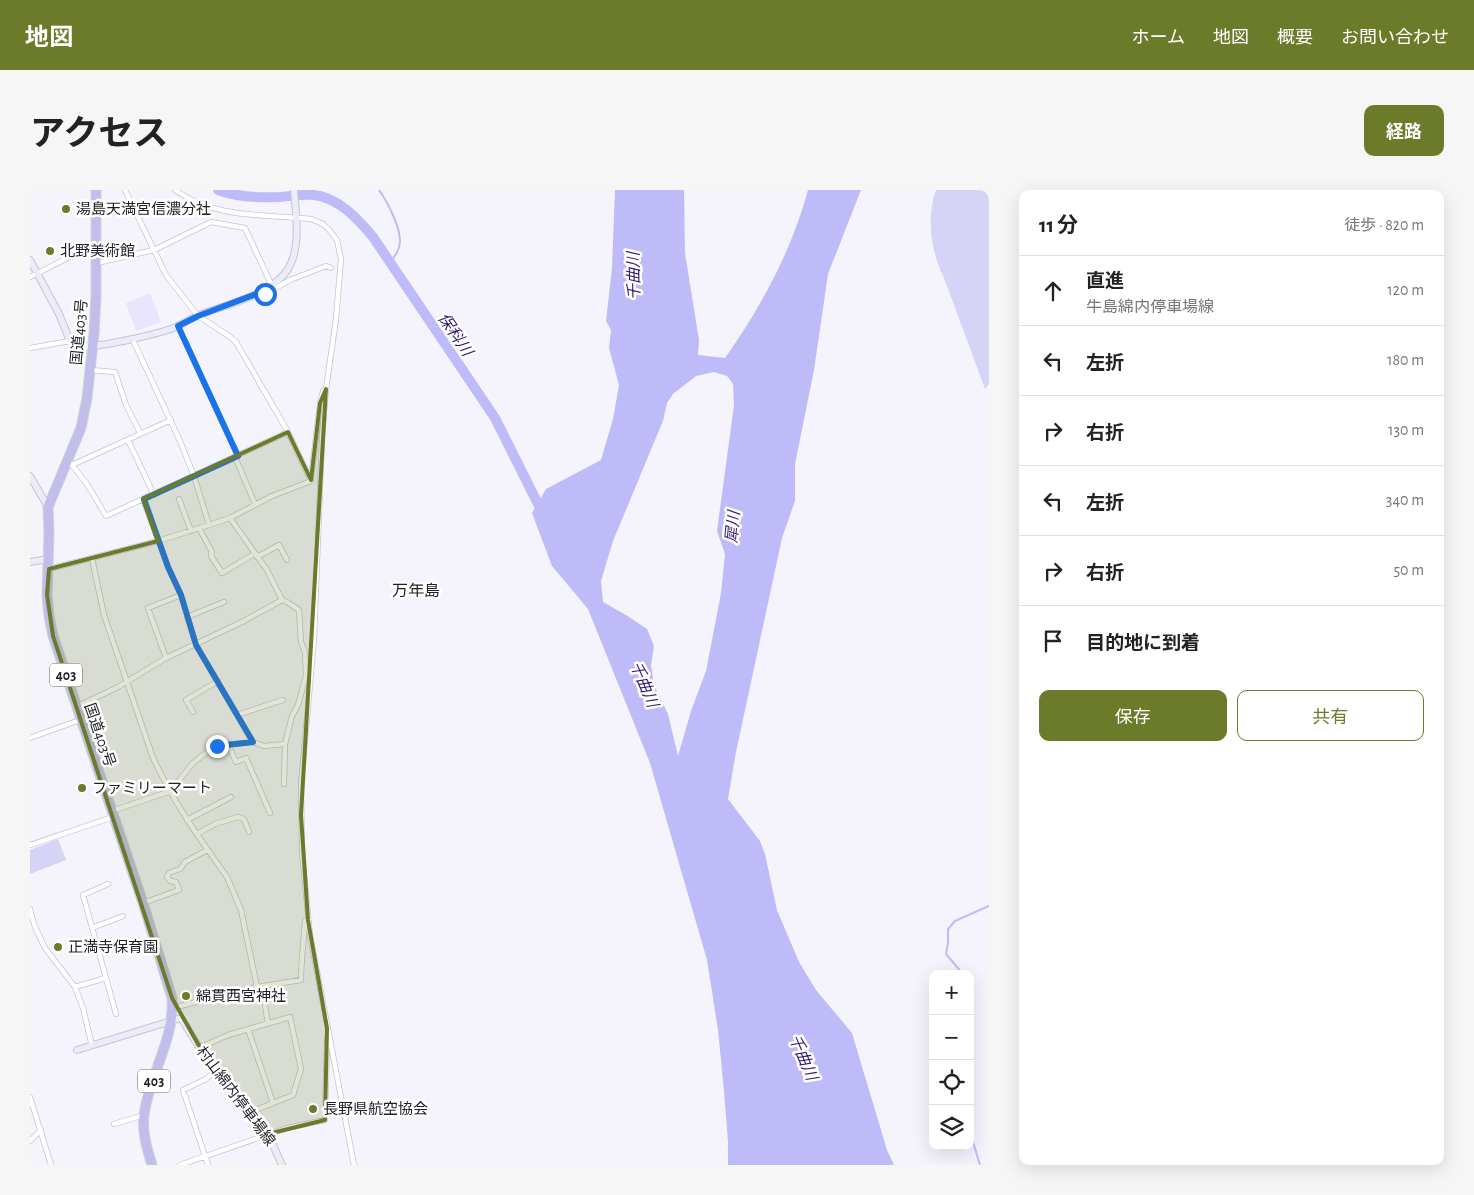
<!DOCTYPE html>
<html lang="ja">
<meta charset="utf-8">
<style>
:root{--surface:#fff;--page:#f6f6f6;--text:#222;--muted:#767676;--line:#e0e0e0;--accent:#6b7b29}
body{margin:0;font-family:"Alegreya Sans","Noto Sans JP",sans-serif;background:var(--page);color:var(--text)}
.controls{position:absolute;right:15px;bottom:15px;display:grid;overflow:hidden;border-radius:10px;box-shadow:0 5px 20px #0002}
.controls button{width:45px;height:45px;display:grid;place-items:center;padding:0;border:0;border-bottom:1px solid var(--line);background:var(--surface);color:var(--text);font:25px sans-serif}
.stop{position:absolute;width:15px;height:15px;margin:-11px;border:4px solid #1a73e8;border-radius:50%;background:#fff}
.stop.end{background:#1a73e8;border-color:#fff;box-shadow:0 1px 5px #0008}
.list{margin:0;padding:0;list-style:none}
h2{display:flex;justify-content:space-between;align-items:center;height:65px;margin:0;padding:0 20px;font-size:21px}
h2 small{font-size:16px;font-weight:400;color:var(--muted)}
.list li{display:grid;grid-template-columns:32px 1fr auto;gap:15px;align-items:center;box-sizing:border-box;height:70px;padding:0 20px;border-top:1px solid var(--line)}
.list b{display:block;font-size:19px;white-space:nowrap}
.list p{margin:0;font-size:16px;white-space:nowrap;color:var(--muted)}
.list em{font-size:16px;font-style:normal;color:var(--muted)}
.actions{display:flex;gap:10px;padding:15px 20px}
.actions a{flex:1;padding:11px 0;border:1px solid var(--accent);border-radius:10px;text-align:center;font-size:18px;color:var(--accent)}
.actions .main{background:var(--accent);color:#fff}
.icon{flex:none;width:28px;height:28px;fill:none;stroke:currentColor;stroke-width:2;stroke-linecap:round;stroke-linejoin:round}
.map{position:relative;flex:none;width:959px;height:975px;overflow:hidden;border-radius:10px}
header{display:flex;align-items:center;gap:30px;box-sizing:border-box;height:70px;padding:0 25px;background:var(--accent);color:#fff}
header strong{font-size:24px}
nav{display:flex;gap:28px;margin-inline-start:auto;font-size:18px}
.intro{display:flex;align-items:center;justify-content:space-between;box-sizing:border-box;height:120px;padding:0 30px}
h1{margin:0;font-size:35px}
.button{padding:12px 22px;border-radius:10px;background:var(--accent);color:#fff;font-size:18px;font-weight:700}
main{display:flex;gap:30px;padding:0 30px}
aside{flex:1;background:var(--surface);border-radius:10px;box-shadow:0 5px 20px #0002}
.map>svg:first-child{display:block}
.built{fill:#e8e6fe}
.green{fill:#d5d3f6}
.water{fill:#bfbbf8;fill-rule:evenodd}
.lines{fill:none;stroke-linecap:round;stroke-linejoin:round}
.stream{stroke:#bfbbf8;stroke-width:2}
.river{stroke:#bfbbf8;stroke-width:10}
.street-casing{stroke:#c4c3d8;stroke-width:6}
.secondary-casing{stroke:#c4c3d8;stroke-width:8}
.highway-casing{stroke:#d2d2d3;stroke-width:11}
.street{stroke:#fff;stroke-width:4.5}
.secondary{stroke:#ececf9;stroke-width:6}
.highway{stroke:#c1beec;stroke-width:9}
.route{stroke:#1a73e8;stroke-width:6}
.marked{fill:#6b7b29;fill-opacity:0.2;stroke:#6b7b29;stroke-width:4;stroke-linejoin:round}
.poi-dot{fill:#6b7b29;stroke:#fff;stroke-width:2}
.labels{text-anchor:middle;stroke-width:5;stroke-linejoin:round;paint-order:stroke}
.shield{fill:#fff;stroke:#616166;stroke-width:1}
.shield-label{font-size:14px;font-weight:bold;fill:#1d1d25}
.poi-label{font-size:15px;fill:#1d1d25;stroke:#fff;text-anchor:start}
.street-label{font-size:15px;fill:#1d1d25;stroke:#fff}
.water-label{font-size:16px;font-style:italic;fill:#30186e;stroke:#fff}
.neighbourhood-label{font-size:16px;fill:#1d1d25;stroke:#fff}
</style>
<header>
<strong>地図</strong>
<nav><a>ホーム</a><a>地図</a><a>概要</a><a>お問い合わせ</a></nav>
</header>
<div class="intro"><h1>アクセス</h1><a class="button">経路</a></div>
<main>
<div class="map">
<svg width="959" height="975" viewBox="0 0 959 975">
<rect width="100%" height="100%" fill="#f5f4fd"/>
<path class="built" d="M120,103L131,132L106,141L96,113Z"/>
<path class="green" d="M906,0H959V194L955,199L914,88C901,62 896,28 906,0Z
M28,649L36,670L0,684V660Z"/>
<path class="water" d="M585,0H654L655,63L669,150L668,165L695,168C731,117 762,60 778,0H831L798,84L784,180L765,274V311L752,348L706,562L698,609L730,651L735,664L747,720L769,772L786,800L822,843L857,960L864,975H698V952L694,901L688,840L677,770L620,573L558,419L522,376L502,323L516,299L571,270L583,229L589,195L579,158L581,140L576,131L582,78ZM684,182L697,186L703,194L704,215L687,341L695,364L691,403L676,481L661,521L648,566L638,524L624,495L621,475L624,456L617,439L596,425L573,412L571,391L583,351L633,231L637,213L643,204L666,186Z"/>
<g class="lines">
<path class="stream" d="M349,0C357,11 370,36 370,51C370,60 365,66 360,72
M932,783L916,764L918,753V739L925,731L959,716
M940,818V849
M940,942L950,975"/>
<path class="river" d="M188,0C207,7 229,8 249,7C261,6 273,4 284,5C309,8 328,29 343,47L465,228L513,324"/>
<g class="street-casing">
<path id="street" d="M95,0L136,85L168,126L199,146L206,152L258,242L281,291
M145,0C186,29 234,24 281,29L293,34L301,42L307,50L311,69L306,129L296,199L292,249L284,449L271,595L272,662L280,745L324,975
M67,73L124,60L181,32L215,38L242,96
M0,87L47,63L65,58
M227,104H235L260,90L296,76L301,78
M148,136L208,266
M102,148L150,251L164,286L179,335
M0,158L40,151
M60,180L85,182L96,215L110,243
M98,250L124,305
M205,267L225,314
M38,270L57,294L76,326L258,242
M42,275L141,230
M281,289L290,213L293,201L296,199
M113,309L138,377L151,405L166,455L223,552
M149,309L161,341
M200,328L237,380L252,410
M169,338L182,362L181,366L192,383L224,364
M227,367L249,355L257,370
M62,369L74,425L122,565C141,609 169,648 197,687L211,720L227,797
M19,379L128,351L179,335L200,328L242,306L281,291
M157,427L194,412
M136,468L118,418L151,405
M46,517L88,497L136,468L212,432L252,410L257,412L269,420L271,452L275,462L276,486L268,515L262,526L255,554L234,556L223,552L187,556L173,565L162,574L141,601L82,621
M163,522L156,510L188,491
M207,525L253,510
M0,548L50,530
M198,554L206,572L216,568L240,623
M254,594L255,554
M157,630L201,607
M167,644L185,634L208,627L214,629L219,642
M0,655L83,627
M78,694L53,705L86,824
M113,713L149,700L146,692L140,691L137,687L139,683L150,679L155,672L177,660
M0,719L5,737L15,758L45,797L53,818L62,856
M62,738L93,726
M232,796L238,834
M45,797L76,788
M146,817L227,797L271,790C271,770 274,751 275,731L278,730
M218,839L243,913
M169,858L198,845L260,827L271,879L263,905L221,922
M0,907L21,975
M84,934L114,925
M0,951L11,940
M150,975L257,938L295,930L297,849
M178,975L153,900L176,889L185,881"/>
</g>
<g class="secondary-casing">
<path id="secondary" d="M0,70L29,124L40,151C44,153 47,155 51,156C69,158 122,145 141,139C151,135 161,128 172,124C198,114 239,105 256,82C272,60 266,25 264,0
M0,286L18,317
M0,372L19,369
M47,860L151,828L177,870L238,944L252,975"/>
</g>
<g class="highway-casing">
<path id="highway" d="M66,0V106L64,144L57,208L51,238L18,317L19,344L17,405L19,426L23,446L113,713L142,808C145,849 119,886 114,925C112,942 117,959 122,975"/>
</g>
<use href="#street" class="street"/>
<use href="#secondary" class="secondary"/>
<use href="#highway" class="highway"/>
</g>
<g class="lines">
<path class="route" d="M187,556L223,552L166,455L151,405L138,377L114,309L208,266L148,136L168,126L226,104H235"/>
</g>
<path class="marked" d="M296,199L271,625L278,730L297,838L295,930L238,944L177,870L142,808L23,446L17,405L19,379L128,351L113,309L258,242L281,290L290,213Z"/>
<g class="poi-dot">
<circle cx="36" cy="19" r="5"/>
<circle cx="20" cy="61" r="5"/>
<circle cx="52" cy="598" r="5"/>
<circle cx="28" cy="757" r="5"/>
<circle cx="156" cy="806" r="5"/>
<circle cx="283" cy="919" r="5"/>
</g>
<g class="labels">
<g class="shield">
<rect x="20" y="473.5" width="32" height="23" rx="4"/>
<rect x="108" y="879.5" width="32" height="23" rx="4"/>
</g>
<g class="shield-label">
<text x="36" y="490">403</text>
<text x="124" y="896">403</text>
</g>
<g class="poi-label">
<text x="46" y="24">湯島天満宮信濃分社</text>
<text x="30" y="66">北野美術館</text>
<text x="62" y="603">ファミリーマート</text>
<text x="38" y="762">正満寺保育園</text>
<text x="166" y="811">綿貫西宮神社</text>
<text x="293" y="924">長野県航空協会</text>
</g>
<g class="street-label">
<text transform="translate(49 142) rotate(-85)" y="5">国道403号</text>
<text transform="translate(70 545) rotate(71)" y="5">国道403号</text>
<text transform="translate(206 906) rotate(53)" y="5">村山綿内停車場線</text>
</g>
<g class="water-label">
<text transform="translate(603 86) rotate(-91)" y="6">千曲川</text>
<text transform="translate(426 144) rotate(56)" y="6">保科川</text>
<text transform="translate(702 337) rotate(-85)" y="6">犀川</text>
<text transform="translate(615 494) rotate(67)" y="6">千曲川</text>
<text transform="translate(774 867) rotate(67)" y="6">千曲川</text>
</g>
<g class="neighbourhood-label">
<text x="386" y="406">万年島</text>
</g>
</g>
</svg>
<div class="controls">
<button>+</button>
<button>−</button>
<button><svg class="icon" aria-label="locate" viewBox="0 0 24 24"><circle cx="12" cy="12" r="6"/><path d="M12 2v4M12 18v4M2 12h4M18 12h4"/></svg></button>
<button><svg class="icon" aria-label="layers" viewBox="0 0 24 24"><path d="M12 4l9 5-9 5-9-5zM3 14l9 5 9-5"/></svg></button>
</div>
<div class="stop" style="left:235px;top:104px"></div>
<div class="stop end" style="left:187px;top:556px"></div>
</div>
<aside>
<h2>11 分<small>徒歩 · 820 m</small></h2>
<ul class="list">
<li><svg class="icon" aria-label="ahead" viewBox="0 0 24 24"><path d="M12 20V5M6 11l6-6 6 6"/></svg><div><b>直進</b><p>牛島綿内停車場線</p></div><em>120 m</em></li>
<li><svg class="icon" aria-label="left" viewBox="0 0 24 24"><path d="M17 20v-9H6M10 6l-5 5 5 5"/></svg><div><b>左折</b></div><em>180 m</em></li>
<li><svg class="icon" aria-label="right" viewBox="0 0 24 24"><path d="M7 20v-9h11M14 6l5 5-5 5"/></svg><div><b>右折</b></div><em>130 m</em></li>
<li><svg class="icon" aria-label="left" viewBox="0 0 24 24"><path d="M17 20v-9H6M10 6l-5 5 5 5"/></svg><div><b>左折</b></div><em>340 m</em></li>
<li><svg class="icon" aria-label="right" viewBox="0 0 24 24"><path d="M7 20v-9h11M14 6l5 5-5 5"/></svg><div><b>右折</b></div><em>50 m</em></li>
<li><svg class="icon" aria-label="arrive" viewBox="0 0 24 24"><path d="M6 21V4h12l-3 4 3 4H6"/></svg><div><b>目的地に到着</b></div></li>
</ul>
<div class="actions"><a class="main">保存</a><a>共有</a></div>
</aside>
</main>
